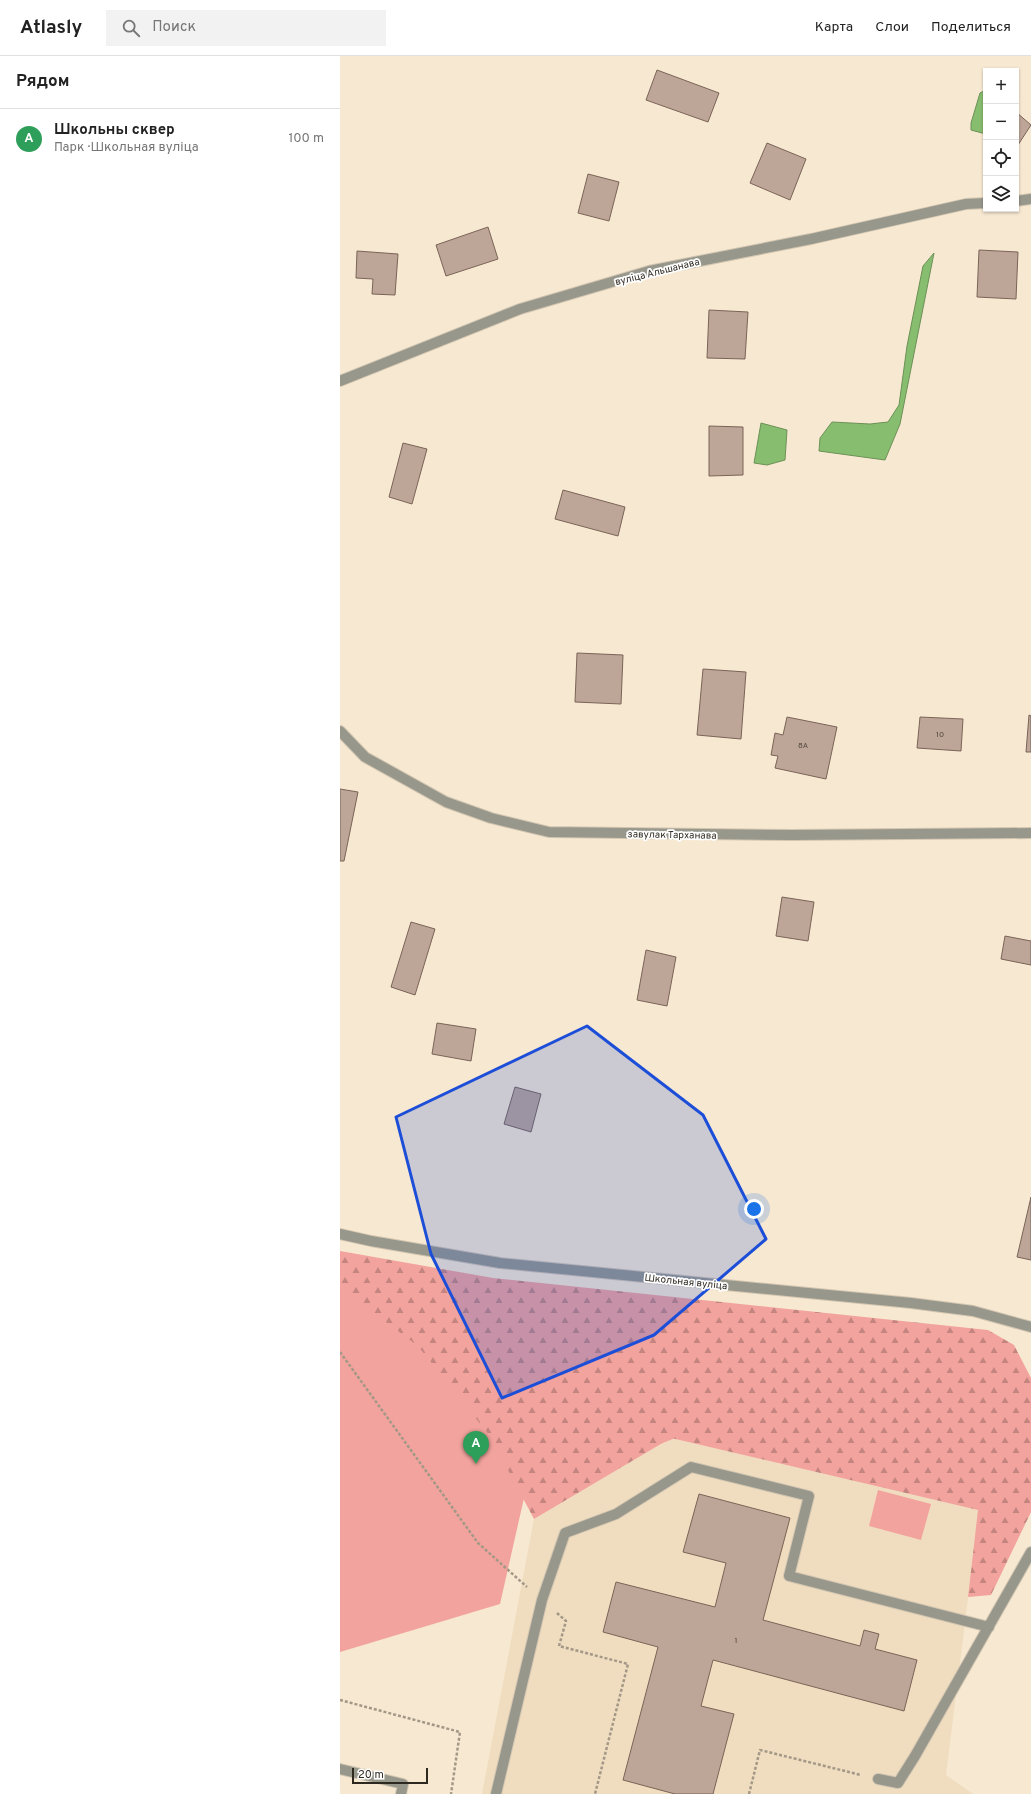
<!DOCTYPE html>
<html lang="ru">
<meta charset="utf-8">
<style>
:root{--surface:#fff;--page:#f2f2f2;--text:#222;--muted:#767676;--line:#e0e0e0;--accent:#2563eb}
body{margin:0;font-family:Overpass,sans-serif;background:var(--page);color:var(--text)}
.controls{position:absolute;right:12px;top:12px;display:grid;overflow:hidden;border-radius:0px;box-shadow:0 1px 3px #0004}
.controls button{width:36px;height:36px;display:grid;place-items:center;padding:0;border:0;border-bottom:1px solid var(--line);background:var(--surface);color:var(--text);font:20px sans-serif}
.scale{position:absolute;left:12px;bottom:10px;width:76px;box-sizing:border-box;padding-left:4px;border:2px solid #2e2920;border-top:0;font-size:11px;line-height:14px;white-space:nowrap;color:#2e2920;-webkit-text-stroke:3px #fff;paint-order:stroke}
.you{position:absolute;left:414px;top:1153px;width:14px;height:14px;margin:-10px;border:3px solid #fff;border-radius:50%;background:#1a73e8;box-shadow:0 0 0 6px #1a73e833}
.badge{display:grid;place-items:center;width:26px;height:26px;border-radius:50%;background:var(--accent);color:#fff;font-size:13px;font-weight:700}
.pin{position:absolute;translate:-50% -33px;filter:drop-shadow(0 1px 2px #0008)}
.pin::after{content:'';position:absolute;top:21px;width:14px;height:12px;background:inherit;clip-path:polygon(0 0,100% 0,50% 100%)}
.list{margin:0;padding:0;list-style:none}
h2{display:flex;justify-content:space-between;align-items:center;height:52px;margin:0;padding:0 16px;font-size:17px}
h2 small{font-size:13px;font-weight:400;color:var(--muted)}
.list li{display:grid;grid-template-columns:26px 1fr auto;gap:12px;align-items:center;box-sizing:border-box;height:60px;padding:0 16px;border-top:1px solid var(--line)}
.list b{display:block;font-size:15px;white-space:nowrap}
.list p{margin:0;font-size:13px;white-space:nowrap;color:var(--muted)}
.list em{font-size:13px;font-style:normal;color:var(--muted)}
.icon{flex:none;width:22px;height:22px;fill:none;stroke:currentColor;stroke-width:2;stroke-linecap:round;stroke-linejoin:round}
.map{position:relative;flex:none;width:691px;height:1738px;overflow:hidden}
header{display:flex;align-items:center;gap:24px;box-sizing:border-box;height:56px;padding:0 20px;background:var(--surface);border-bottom:1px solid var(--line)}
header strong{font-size:19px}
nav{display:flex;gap:22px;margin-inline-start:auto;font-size:14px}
.search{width:280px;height:36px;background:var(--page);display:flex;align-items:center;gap:10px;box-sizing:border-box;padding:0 14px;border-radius:0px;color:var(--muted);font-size:15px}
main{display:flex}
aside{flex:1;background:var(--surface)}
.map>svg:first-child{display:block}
.built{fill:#f0ddbf}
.green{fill:#f2a39d}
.forest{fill:url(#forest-firs)}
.water{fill:#87bd6f;stroke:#6c9157}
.building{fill:#bda597;stroke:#7a6457}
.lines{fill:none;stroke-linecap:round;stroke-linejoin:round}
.minor-casing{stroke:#d3c6b1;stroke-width:12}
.path{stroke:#a39887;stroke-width:2.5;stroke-dasharray:3 2;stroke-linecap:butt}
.minor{stroke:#97978c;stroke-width:10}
.marked{fill:#1d4ed8;fill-opacity:0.2;stroke:#1d4ed8;stroke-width:3;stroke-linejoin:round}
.labels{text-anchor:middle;stroke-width:3.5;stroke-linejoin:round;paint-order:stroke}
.number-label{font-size:8px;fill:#52483e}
.street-label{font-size:10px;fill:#2e2920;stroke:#fff}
</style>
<header>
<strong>Atlasly</strong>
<div class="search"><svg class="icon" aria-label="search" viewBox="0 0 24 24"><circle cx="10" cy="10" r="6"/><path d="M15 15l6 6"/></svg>Поиск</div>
<nav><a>Карта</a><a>Слои</a><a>Поделиться</a></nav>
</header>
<main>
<aside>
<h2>Рядом<small></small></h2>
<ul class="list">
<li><span class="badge" style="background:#2e9e5b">A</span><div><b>Школьны сквер</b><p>Парк · Школьная вуліца</p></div><em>100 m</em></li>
</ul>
</aside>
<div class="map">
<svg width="691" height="1738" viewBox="0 0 691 1738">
<defs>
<pattern id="forest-firs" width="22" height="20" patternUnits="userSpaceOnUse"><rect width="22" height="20" fill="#f2a39d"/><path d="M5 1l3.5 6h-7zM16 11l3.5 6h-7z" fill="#c48580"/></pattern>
</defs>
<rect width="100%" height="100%" fill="#f7e8d1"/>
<path class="built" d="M331,1382L639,1454L606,1719L633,1738H142L194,1463Z"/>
<path class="green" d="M0,1213L358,1373L184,1442L160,1548L0,1596Z
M538,1434L591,1448L581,1484L529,1470Z"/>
<path class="forest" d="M0,1195L153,1222L648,1274L674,1289L691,1322V1456L651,1539L628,1541L638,1454L331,1382L194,1463L150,1380L78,1290L23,1249L0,1236Z"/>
<path class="water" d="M646,34V76L642,77L631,74V67L640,37Z
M594,197L560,368L545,404L479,395L480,382L492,366L530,368L548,366L559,349L567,290L583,210Z
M421,367L447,374L445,404L427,409L414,407Z"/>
<path class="building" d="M317,14L379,37L368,66L306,44Z
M676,56L691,69L676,92Z
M427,87L466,103L450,144L410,127Z
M248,118L279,126L269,165L238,157Z
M148,171L158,203L106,220L96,189Z
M639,194L678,196L676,243L637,241Z
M17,195L58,198L55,239L32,238L33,223L16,222Z
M369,254L408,256L405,303L367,302Z
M369,370L403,371V419L369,420Z
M63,387L87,393L72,448L49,441Z
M223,434L285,451L278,480L215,463Z
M237,597L283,599L281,648L235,646Z
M363,613L406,616L401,683L357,679Z
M689,659L691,660V696H686Z
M447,661L497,671L486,723L435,712L438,700L431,699L435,677L443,679Z
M580,661L623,663L621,695L577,692Z
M0,733L18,736L4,805H0Z
M442,841L474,846L468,885L436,880Z
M71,866L95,873L75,939L51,931Z
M665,880L691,885V909L661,903Z
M306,894L336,901L327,950L297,944Z
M97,967L136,973L131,1005L92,998Z
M175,1031L201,1038L191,1076L164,1068Z
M691,1141V1204L677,1201Z
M359,1438L450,1462L423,1564L520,1590L524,1574L539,1578L535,1593L577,1604L564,1655L373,1604L361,1650L394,1658L373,1738H335L283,1724L318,1591L263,1576L276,1526L375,1551L386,1507L343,1496Z"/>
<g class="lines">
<g class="minor-casing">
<path id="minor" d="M676,145L691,143
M0,325L180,253L309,215L471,183L626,148L646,147
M0,675L25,701L106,746L151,762L209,776L452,779L691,777
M0,1178L31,1185L160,1207L571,1247L633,1255L691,1271
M0,1713L63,1728L61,1738
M538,1723L558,1727L575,1700L691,1496
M156,1738L202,1544L225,1477L276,1458L351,1411L469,1440L449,1520L649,1571"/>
</g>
<path class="path" d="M0,1296L138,1487L187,1531
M217,1557L226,1565L219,1590L288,1608L255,1738
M0,1644L120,1676L111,1738
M409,1738L420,1694L521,1719"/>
<use href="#minor" class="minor"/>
</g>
<path class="marked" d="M247,970L363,1059L426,1183L314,1279L162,1342L91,1198L56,1061Z"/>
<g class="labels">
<g class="number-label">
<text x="600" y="681">10</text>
<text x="463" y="692">8А</text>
<text x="396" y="1587">1</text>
</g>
<g class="street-label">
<text transform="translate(317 215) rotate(-14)" y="4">вуліца Альшанава</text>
<text transform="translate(332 778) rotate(1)" y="4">завулак Тарханава</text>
<text transform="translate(346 1225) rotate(6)" y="4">Школьная вуліца</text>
</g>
</g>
</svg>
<div class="controls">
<button>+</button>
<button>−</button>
<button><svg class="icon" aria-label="locate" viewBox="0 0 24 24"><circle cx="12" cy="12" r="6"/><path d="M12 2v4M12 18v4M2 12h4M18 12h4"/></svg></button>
<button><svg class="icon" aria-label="layers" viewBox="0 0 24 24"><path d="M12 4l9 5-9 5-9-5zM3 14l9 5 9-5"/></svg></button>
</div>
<div class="scale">20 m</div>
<div class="you"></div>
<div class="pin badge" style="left:136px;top:1408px;background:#2e9e5b">A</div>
</div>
</main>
